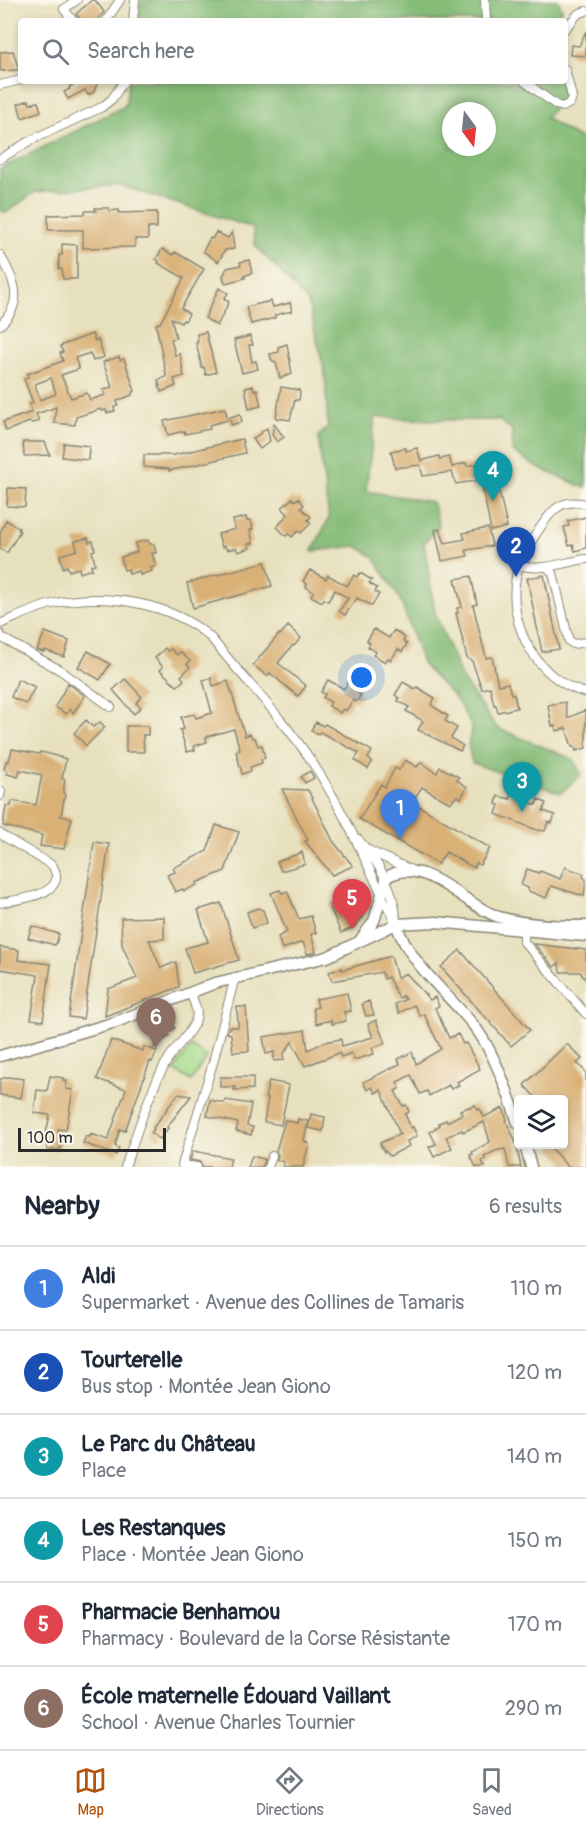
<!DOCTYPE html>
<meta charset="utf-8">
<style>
:root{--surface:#fff;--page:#f6f6f7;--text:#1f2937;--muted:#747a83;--line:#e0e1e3;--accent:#b45309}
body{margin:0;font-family:Pangolin,sans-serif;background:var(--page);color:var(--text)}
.controls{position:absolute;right:18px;bottom:18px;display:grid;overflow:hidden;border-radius:6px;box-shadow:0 3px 9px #0003}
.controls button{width:54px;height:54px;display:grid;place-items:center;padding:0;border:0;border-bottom:2px solid var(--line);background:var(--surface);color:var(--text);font:30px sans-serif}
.compass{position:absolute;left:442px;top:102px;width:54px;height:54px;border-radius:50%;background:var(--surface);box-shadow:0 3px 9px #0003;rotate:165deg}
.scale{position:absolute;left:18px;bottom:15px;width:148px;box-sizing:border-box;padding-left:6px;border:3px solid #2b2b2b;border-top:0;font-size:16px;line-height:21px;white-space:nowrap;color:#2b2b2b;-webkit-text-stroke:4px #fbf7ec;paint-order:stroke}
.you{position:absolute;left:362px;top:678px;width:21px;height:21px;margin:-15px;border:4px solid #fff;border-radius:50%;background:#1a73e8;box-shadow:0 0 0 9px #1a73e833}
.badge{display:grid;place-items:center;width:39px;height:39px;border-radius:50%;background:var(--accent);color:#fff;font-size:20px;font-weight:700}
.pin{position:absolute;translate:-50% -50px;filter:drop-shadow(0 2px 3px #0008)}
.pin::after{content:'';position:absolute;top:32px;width:21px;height:18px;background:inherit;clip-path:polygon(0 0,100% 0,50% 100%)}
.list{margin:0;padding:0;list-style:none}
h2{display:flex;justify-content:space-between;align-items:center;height:78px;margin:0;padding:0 24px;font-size:26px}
h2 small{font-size:20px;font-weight:400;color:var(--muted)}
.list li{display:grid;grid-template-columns:39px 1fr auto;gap:18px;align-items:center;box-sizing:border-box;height:84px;padding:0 24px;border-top:2px solid var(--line)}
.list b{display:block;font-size:22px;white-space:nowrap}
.list p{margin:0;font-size:20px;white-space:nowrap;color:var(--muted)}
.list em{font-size:20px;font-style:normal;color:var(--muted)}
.icon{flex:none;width:33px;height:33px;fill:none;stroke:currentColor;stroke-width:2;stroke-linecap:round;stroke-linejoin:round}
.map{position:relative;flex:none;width:586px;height:1167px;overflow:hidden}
.search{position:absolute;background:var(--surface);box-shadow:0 3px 9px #0003;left:18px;right:18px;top:18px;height:66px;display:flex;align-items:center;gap:15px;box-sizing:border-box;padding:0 21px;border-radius:6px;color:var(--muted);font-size:22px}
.sheet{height:582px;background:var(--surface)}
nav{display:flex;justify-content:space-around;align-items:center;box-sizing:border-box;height:84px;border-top:2px solid var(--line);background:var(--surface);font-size:16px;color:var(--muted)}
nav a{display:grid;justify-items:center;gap:3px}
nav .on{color:var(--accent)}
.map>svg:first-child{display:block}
.green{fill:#a7dc8d;stroke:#69845c;stroke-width:1.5}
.forest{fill:#85bc78;stroke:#587452;stroke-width:1.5;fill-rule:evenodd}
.building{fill:#d9b076;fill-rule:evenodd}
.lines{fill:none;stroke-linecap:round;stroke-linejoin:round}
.minor-casing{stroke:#898674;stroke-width:10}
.tertiary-casing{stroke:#898674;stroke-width:13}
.minor{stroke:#fff;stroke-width:8}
.tertiary{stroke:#fff;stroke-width:10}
</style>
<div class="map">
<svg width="586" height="1167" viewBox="0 0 586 1167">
<rect width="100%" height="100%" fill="#fbf7ec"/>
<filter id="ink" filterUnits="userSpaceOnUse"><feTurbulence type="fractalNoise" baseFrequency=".0167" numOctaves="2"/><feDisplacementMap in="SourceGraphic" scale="12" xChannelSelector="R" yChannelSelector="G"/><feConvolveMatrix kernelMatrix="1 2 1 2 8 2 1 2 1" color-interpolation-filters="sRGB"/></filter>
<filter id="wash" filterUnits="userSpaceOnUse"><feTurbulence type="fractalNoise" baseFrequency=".008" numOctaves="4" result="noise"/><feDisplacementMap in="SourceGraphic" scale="24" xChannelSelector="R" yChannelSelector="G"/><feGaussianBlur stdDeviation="1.35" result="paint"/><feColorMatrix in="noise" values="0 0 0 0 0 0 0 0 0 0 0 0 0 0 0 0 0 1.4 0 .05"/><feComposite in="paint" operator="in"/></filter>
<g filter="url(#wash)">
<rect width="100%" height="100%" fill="#e7e0bd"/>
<path class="green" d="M191,1046L207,1057L191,1081L174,1070Z"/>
<path class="forest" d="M141,0H558L562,9L555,21H138Z
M129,81H559L564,95L546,118L586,143V488L538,468L512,451V430L499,420H431L375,417L366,491L432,502L439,526L424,543L435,613L462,679L497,728L573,759L581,774L561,793L472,763L468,745L472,727L456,699L423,665L400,599L374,557L357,546L312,551L329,518L318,437L328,427L325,373L308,302L255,245L253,228L119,185L35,192L6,213L0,210V169L125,106ZM451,111H487V147H451Z"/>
<g id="blocks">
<path class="building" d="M92,0H95L104,12L96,21H82L76,14Z
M586,31V56L570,55L571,45L579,46Z
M13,51L19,70L2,71L0,70V52Z
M80,81H98L94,92L88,95L85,90L68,99L64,92L70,89L69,87Z
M29,100L30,104L38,102L41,111L22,118L18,104Z
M95,208H109V211L119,210V213L157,212V228H148V239H135V247L83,248V230H48V215L85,214V211H96Z
M216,232L228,238L232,232L234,249L225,250L218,262L203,251L210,238L212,239Z
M62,244L77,245V279H63L62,269H59V255H62Z
M162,249L173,255L175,252L204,269L181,308L189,314L185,321L183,320L181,323L171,318L176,338L171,339L175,355L180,354L184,376L174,379L176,386L161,392L158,380L166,377V375L156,324L160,323L184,278L158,263L159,261L156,259Z
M249,260L252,273L244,276L245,278L225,283L223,276L227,268L241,265L240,262Z
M219,288L228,293L224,299L229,302L217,326L205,318Z
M271,301L273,307L290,303L292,311L275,315V318L251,324L246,307Z
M206,332L216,372L206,375L204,367L202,368L196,343L198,342L197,334Z
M92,334L95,341L98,340L104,357L93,361L90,353L75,358L79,369L61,375L71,398L87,393L90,400L105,395L103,390L112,387L103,362L119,357L120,360L124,359L131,379L135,391L132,393V395L117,401L118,405L114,408L115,411L107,413L106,410L102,411L101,409L76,417L75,425L54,423L56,407L36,414L39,421L33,423L29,422L6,431L3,422L32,412L29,404L33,403L24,379L28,377L27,374L63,361L60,353L63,352L60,346ZM51,378L56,394L40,400L35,384Z
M250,336L253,345H249L252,362L256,361L258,369L242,373L234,340Z
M287,344L292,374L280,378L276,363L271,359L270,354L279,352L278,347Z
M253,386L254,390L257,389L261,406L249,409L245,388Z
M281,387L299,390L300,393L299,400H295L290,420L276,418Z
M225,408L228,420L209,425L210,429L185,434L184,431L168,435L164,421Z
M240,414L242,422L231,425L230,417Z
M274,424L284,437L277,442L272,435Z
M267,428L270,441L260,449L253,439Z
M242,439L245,453L169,471V469L144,467V455H174Z
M23,442H45L50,455L24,456Z
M64,443L89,446L88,460L62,457Z
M406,448V451L417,448L421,461L439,456L440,459L449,457L452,467L466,463L467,466L477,464L481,480L456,484L452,472L423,476L420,465L395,468L391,451Z
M495,472L507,527L491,531L480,475Z
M8,488L26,489L25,507L7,506Z
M292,498L295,501L298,498L304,505L301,508L311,517L308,520L311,523L301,533L298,531L292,537L289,534L286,536L277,527L288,514L282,508Z
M246,517L247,521L251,520L253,529L250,530L253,543L248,544L250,548L238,552L236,548L227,550L225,546L222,547L218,534L235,529L233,520Z
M586,517V548L575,551L573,545L569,546L564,527L569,526L568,521Z
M6,520L19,528L18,530L20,531L7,553L0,549V533Z
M488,528L492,546L466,550L468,556L442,561L435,530L439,529L445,543L465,539L463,533Z
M88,538L89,542L93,541L95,550L92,551L95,564L91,565L92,569L80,573L79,568L69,571L67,566L63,568L60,555L77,550L75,541Z
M148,540L150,544H154L156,553H152L156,566L151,568L152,571L140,575L139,571L129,574L128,569L124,570L121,557L137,552L135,543Z
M265,562L272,586L193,608L187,583Z
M310,570L326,579L328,575L347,586L354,575L357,577L360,573L372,580L369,583L377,588L375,592L379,594L372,606L357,598L345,615L339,611L348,598L335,590L328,601L324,599L322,602L311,596L313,592L306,587L307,584L303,581Z
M544,575L559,649L542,652L527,578Z
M471,576L477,604L473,605L486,658L492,657L498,685L508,683L511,694H514L517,708L498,712L496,705H494L490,687L482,689L472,661L467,658L456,613H458L457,608L462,607L455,579Z
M288,626L301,638L294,646L293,645L278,663L306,686L298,696L270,673L267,676L253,665L279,634L280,635Z
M374,629L389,638L394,630L405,638L403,641L407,644L402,652L398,649L391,660L388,658L385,662L373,655L376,652L368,647L370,643L367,641Z
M45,632L69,641L64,657L45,650L44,652L37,650Z
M165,648L168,651L171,649L177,655L180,652L190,661L187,664L190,667L181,676L184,680L177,686L160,670L163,667L155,658Z
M88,651L110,664L100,680L78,667Z
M211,678L213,686L228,681L245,736L250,734L252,738H255L258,746L262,745L265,758L261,759L262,763L250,767L251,771L242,774L236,751L240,750L234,729L209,736L206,738L207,742L194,746L195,750L187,752L180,730L184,729L181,717L194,714L196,718L212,713L203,680Z
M18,679L35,687L26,704L11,697Z
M125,679L142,697L136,703L141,707L134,714L113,690Z
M328,680L344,689L349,681L360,688L357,692L361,695L356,702L353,700L346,711L343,709L340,713L329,706L331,702L323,698L325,694L321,692Z
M403,682L415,689L417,687L435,698L431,705L448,716L445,721L457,728L451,738L463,746L460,751L418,730L423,721L406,711L409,707L398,701L399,698L395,695Z
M68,683L85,696L73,713L70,709L66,714L55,707Z
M565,702L568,718L586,710V748L576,751L575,747H572L566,728L556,731L555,726H552L548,705Z
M86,720L93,727L100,722L105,727L86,746L74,733Z
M316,722L323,726L325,724L372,751L368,758L372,762L368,769L355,760L359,753L320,732L318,734L311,730Z
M126,726H148V735H143L144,752H126Z
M12,749L39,754L40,752L46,753L66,759L62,779L65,780L63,793L65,794L61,816L72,818L64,849L40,846L42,835L3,826L6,806H11L12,801L36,805L42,775L20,770L18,777L7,774V770L4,769L6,761H9Z
M405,760L417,767L421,762L437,773L440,767L459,777L457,780L467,787L461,798L457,796L450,803L422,787L412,802L490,848L480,865L476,863L474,868L446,852L438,864L359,819L381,784L385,787L395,768L399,770Z
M310,771L314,778L305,783L301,777Z
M282,789L308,790L333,841L353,866L332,875L305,841L308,840Z
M513,791L521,794L520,799L536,805L538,799L546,803L543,811L555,815L552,823L548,822L545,831L537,830L496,814L499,805L496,804L498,796L510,799Z
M216,825L239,832L225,871L196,883L197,885L184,891L183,889L175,892L167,875L175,872L173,868L207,851Z
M94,842L109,844L83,1019L69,1017Z
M302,852L305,864L281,871L277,862Z
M565,867L584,874L583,877L586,879L584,896L551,886L546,898L528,891V888L521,885L527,869L539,873L540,871L560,879Z
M280,890L282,893L287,891L299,919L311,916L316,933L311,934L316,952L307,954L303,942L282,949L278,937L287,932L271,893Z
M364,890L366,902L363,917L353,928L341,933L329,905L342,897L343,899Z
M221,903L239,960L193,973L185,948L208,942L198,910Z
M258,908L263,910L267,923L252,928L247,912Z
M164,917V939L149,940L161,968L176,962L179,987L105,1016L108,989L137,978L122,945L121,918Z
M32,926L59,934L57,941L55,945L28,938Z
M534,944L586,950V980L580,972H560L559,963L554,967Z
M0,947L19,950L18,960L51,964L43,1021L31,1019L38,975L0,969Z
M460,950L530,1030L511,1046L441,967Z
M391,956L397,978L406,973L430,1000L435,997L439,1006L435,1008L449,1038L458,1034L463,1044L466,1043L480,1069L457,1082L459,1085L451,1089L449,1085L429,1096L427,1091L420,1094L411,1075L397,1082L400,1088L395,1091L403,1106L406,1105L409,1112L405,1114L411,1128L413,1127L417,1136L407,1141L409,1146L390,1156L385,1151L384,1152L380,1143L400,1134L381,1090L375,1093L372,1087L367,1090L363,1082L400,1064L398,1059L412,1052L416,1064L441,1049L424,1014L420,1016L414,1005L399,1013L395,1004L406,999L402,995L403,997L399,998L388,977L384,979L382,972L332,981L329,972L342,968V970Z
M347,993L351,1011L344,1012L346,1021L332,1024L331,1020L316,1024L313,1008L318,1007L316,999Z
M369,1001L374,1015L366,1016L362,1004Z
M237,1007H246L249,1051L233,1052L231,1034L227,1033L229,1027H238Z
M169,1020L175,1028L167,1034L169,1036L154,1048L160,1034L156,1030Z
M376,1020L385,1043L372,1048L374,1054L354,1060L352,1053L341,1057L339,1053L305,1066L292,1042L283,1055L284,1060L274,1061V1052L266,1054L263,1037L305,1030L308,1050L325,1042L341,1039L342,1046L373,1037L368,1024Z
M111,1040L143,1051L144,1047L157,1051L152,1062L150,1061L125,1131L120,1129L115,1146L119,1148L116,1155L83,1143L86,1136L90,1137L91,1134L108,1140L126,1089L97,1079Z
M567,1044L582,1059L577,1063L586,1072V1167H568L551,1148L556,1144H564V1100H538L524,1085Z
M50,1076L64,1078L63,1081H67L66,1089L73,1090L66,1130L58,1129L61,1149L50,1150H47L46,1133L50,1115L34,1113L37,1090L47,1091Z
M8,1077L24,1079L21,1098L0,1095V1079Z
M220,1077H253V1089L234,1090L236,1087H220Z
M269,1081L289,1085L281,1125L264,1122L268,1098H265Z
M178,1094L191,1096L167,1127L168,1128L160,1139L151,1133L154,1129L153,1128Z
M210,1100L224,1103L226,1100L251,1104L247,1126L253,1127L251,1135L236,1131L238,1123L207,1116Z
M475,1105L478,1110L480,1109L484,1117L503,1108L507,1120L506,1121L515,1140L521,1167H509L505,1149L495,1151L484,1157L485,1159L482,1161L485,1167H476L470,1155L473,1154L472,1152L490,1142L484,1122L463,1132L462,1130L446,1137L452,1148L434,1157L429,1147L436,1144L430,1132L440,1125L439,1123L446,1120L447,1122L462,1114L460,1110Z
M311,1114L325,1117L323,1131L308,1128Z
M298,1119L308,1121L304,1141L309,1144L303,1167H283L284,1162L277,1160L278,1155L276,1151L285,1120L297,1123Z
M193,1151L231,1158L229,1167H203L200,1162L190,1160Z
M252,1156L264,1159L262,1167H248Z"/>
</g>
</g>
<g filter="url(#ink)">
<use href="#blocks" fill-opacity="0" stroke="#898674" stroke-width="1.5"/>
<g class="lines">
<g class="minor-casing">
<path id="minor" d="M485,0L486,21
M73,21L64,9L77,0
M106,21L120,0
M133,21L135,0
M565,29L578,14L586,11
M524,81L556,105L563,107L570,103L572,97L565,69
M0,85L21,80
M0,159L31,140L102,107L112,99L124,81
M0,255C15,280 25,303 0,325
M586,504C560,498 551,511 538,531C529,545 519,560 516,577C507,625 537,680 586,693
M519,565C541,572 564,562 586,559
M548,568L553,573L569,641L573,644L586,642
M0,624C17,617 35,608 52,604C104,592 171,602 211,638C244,679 283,718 312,762C346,813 369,870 396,924
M0,634L2,638L60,670L111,707
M0,796L1,791
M0,833L3,836L52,865C71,895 19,899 0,903
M358,839C378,861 396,891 396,921
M368,850L411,870
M524,932V942L586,1014
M125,1167C137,1133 150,1088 169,1058C177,1045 191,1034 196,1019C199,1010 193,1001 190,992
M197,1167L182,1165L212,1066L235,977
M268,1167L272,1156"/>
</g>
<g class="tertiary-casing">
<path id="tertiary" d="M396,924C411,966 448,993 474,1026C493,1049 509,1095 518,1123
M361,939L374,921L387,877C425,854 464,906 499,917C526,925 557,926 586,926
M0,1056L116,1022L215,983L327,957L396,924L436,922L586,936
M525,1144L531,1167"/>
</g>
<use href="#minor" class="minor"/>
<use href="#tertiary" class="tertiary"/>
</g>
</g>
</svg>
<div class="controls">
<button><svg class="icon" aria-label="layers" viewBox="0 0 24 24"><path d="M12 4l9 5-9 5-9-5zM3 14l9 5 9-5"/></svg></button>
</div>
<svg class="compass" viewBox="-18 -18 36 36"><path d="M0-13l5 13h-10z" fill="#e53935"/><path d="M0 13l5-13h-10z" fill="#747a83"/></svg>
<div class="scale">100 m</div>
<div class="you"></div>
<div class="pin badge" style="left:400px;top:839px;background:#3f7fe0">1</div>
<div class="pin badge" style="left:516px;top:577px;background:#1a4fb4">2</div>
<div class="pin badge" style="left:522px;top:812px;background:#0f9aa8">3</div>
<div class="pin badge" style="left:493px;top:501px;background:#0f9aa8">4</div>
<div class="pin badge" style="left:352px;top:929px;background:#e0444e">5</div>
<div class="pin badge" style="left:156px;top:1048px;background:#8d6e63">6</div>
<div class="search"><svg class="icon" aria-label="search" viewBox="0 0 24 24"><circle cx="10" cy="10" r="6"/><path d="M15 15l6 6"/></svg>Search here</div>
</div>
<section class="sheet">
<h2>Nearby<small>6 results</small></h2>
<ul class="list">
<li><span class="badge" style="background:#3f7fe0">1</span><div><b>Aldi</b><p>Supermarket · Avenue des Collines de Tamaris</p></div><em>110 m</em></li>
<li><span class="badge" style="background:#1a4fb4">2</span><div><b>Tourterelle</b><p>Bus stop · Montée Jean Giono</p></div><em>120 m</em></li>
<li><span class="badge" style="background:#0f9aa8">3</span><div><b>Le Parc du Château</b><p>Place</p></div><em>140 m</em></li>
<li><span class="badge" style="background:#0f9aa8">4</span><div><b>Les Restanques</b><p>Place · Montée Jean Giono</p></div><em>150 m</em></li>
<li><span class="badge" style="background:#e0444e">5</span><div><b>Pharmacie Benhamou</b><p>Pharmacy · Boulevard de la Corse Résistante</p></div><em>170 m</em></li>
<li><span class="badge" style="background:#8d6e63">6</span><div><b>École maternelle Édouard Vaillant</b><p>School · Avenue Charles Tournier</p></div><em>290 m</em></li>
</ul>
</section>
<nav>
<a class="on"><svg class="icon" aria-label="map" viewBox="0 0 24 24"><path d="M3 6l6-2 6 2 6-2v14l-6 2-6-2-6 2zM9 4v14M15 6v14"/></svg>Map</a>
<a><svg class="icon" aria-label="directions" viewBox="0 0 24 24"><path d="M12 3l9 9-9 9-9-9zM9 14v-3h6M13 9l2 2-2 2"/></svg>Directions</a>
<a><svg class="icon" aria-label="saved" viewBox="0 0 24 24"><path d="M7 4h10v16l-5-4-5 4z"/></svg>Saved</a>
</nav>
